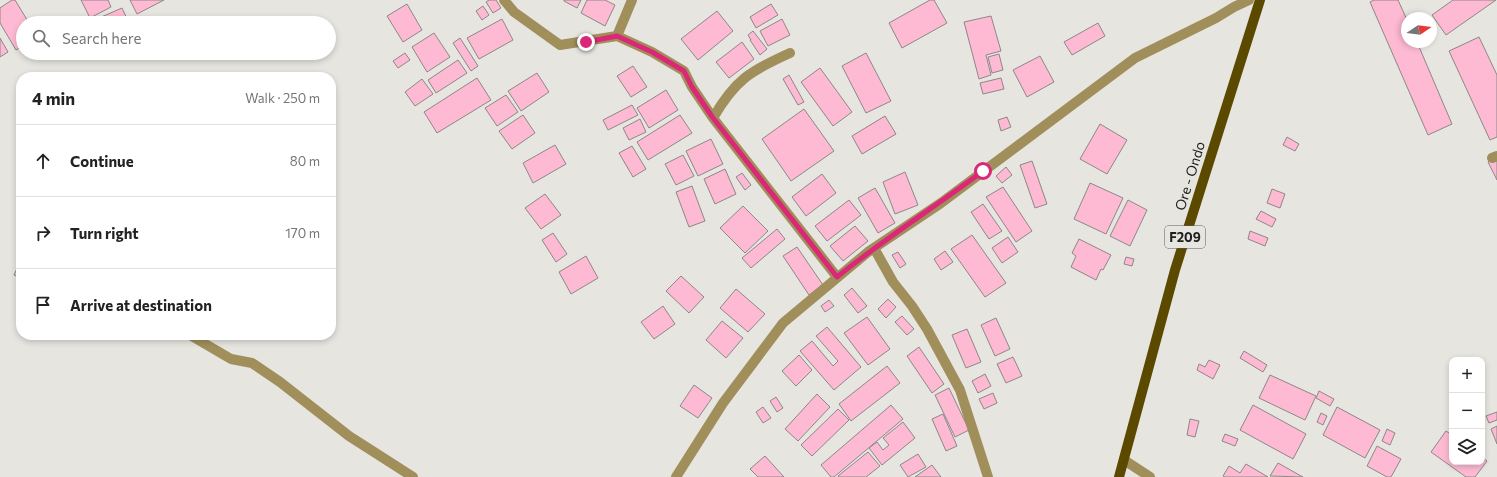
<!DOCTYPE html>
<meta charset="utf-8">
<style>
:root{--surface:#fff;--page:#f2f2f2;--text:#222;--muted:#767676;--line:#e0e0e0}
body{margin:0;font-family:Commissioner,sans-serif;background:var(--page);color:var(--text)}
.controls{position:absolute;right:12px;bottom:12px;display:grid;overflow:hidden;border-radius:8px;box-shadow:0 2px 6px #0003}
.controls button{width:36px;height:36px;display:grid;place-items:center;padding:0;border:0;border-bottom:1px solid var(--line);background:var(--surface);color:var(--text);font:20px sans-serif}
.compass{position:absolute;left:1401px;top:12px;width:36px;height:36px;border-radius:50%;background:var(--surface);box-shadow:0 2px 6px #0003;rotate:77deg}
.stop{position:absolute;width:12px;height:12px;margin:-9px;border:3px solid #db2777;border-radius:50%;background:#fff}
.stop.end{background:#db2777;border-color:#fff;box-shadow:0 1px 4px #0008}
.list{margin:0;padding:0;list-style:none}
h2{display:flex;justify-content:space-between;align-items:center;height:52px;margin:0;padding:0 16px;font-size:17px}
h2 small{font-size:13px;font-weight:400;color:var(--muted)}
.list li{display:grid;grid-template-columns:26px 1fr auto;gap:12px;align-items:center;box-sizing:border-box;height:72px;padding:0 16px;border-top:1px solid var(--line)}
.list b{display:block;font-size:15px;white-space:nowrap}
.list em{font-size:13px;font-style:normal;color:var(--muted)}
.icon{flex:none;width:22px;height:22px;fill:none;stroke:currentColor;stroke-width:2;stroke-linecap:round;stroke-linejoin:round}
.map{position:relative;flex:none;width:1497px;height:477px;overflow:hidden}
.search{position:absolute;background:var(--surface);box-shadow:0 2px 6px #0003;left:16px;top:16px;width:320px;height:44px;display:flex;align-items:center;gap:10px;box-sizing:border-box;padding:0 14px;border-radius:22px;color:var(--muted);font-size:15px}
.panel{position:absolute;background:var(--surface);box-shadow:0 2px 6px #0003;left:16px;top:72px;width:320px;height:268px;border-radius:16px}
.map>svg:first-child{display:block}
.building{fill:#febad3;stroke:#8c8788}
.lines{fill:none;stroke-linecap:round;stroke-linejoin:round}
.minor{stroke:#a08f5a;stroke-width:10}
.primary{stroke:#5c4900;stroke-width:10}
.route{stroke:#db2777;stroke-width:5}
.labels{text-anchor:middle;stroke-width:3;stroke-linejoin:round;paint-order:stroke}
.shield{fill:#e7e5e0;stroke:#5c5a58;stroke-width:1}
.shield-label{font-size:13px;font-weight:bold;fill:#201f1e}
.street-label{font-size:14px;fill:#201f1e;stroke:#e7e5e0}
</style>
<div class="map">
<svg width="1497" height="477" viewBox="0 0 1497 477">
<rect width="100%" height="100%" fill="#e7e5e0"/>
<path class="building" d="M12,0H15L29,23H23V46L16,50L0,23V8Z
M81,0H108L111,7L90,18Z
M130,0H164L137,14Z
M489,0H496L501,8L493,13L486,2Z
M564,0H581L577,8L564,1Z
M587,0H605L615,5L605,26L581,13Z
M930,0H934L947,23L902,48L889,23Z
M1374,0H1398L1407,20V42H1417L1452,124L1428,135L1370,2Z
M1453,0H1496L1446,35L1432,15Z
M407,4L422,30L403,42L387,16Z
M771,4L778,15L756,28L750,17Z
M483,6L489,15L482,20L476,11Z
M122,8L129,23H93L92,21Z
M717,11L733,31L698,60L681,39Z
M991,16L1001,51L986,55L991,75L979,79L964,22Z
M502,19L513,40L479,59L467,38Z
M782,19L790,35L768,46L760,31Z
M1098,23L1105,36L1072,55L1064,42Z
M753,31L767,49L760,55L750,40H751L748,35Z
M434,33L450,57L427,72L412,47Z
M1479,37L1497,75V137L1490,140L1449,51Z
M0,38L8,52L0,57Z
M460,38L478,66L471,71L453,43Z
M742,42L754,59L729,78L716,62Z
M405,53L410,60L398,68L393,61Z
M866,53L891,101L866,113L842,66Z
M999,54L1003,70L992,73L988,57Z
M1040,56L1054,82L1027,97L1013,70Z
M458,60L467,73L436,93L428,80Z
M633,66L647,87L631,97L617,76Z
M820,68L852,112L833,126L801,82Z
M537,73L549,92L521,111L508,91Z
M789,75L804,102L798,105L783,79Z
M477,78L491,100L437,133L424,112Z
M1001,78L1004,89L983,94L980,83Z
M422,79L433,94L415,106L405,92Z
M666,90L678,110L649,128L637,108Z
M506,95L518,112L497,126L485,108Z
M632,105L638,115L608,130L603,120Z
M804,109L834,151L791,181L762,139Z
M523,115L535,133L512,149L499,131Z
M680,115L692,133L648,160L637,142Z
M885,116L896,134L862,154L852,136Z
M1007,117L1011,127L1001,131L998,120Z
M640,119L646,132L629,140L623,128Z
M1100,124L1127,140L1107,174L1080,159Z
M1287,137L1299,144L1295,151L1283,145Z
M711,139L723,164L698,176L686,151Z
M555,145L566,164L533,183L523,163Z
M632,146L646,169L633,177L619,153Z
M683,155L694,176L676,185L665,164Z
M1497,158V180L1488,162Z
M1032,161L1047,204L1035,208L1020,165Z
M1006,167L1012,175L1002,183L996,176Z
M725,169L736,194L715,204L704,179Z
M905,172L918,205L895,214L883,182Z
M742,173L751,185L745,190L736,177Z
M822,174L836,193L806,216L792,197Z
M1090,183L1123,198L1106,234L1074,219Z
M692,186L705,221L689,227L676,192Z
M1003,187L1032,231L1016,242L986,197Z
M875,188L895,223L878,233L858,198Z
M1272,189L1285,194L1280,208L1267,203Z
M545,194L561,215L541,229L525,208Z
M849,200L861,215L827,241L815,226Z
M1128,200L1147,210L1130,246L1110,236Z
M983,204L1002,231L989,239L971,212Z
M743,206L768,231L745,253L720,228Z
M1261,211L1276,219L1272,227L1256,219Z
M855,226L868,241L843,261L830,246Z
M777,229L785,239L751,268L742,258Z
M1250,231L1268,238L1265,246L1248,239Z
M553,233L567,254L556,262L542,240Z
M972,235L1006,283L985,297L951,249Z
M1008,237L1018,252L1002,263L992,248Z
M1079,239L1111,255L1103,270L1101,269L1096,280L1071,267L1076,256L1072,253Z
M797,247L823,285L809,295L783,256Z
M945,251L953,262L941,270L934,259Z
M898,252L906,264L900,268L892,255Z
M586,256L598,278L571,294L559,272Z
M1126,257L1134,259L1132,266L1124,264Z
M21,260V278L14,275Z
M681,276L704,297L689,313L666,291Z
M852,288L867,306L858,313L844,295Z
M736,289L765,314L748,332L720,308Z
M888,299L896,307L886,318L878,309Z
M829,300L834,306L825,312L821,306Z
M663,306L675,324L654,339L641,322Z
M902,316L914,329L907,335L895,322Z
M867,317L890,349L868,365L844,333Z
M996,318L1010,349L995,356L981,325Z
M722,321L743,338L726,358L706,340Z
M827,327L861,367L834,390L800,351L812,341L833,366L838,361L816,336Z
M967,329L981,362L966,368L952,335Z
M919,347L944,384L932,393L907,356Z
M1244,351L1267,365L1263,372L1240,358Z
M799,355L812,370L796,386L782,371Z
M1013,357L1022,376L1006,383L997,364Z
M1209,360L1220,365L1213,379L1197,370L1199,364L1205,367Z
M887,366L900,383L851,421L839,404Z
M985,374L991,386L978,393L972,381Z
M1270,375L1316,396L1305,420L1259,398Z
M694,385L712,398L698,418L680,406Z
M949,388L969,430L955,437L935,395Z
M1319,391L1334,399L1330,406L1316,398Z
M993,393L997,403L984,409L979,399Z
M817,394L830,407L798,441L785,429Z
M776,397L783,408L777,412L770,401Z
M891,405L903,419L834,477H831L821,465Z
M1253,405L1306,434L1293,459L1240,430Z
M763,407L771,418L763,423L756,412Z
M1337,407L1380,430L1365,458L1323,435Z
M838,409L849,420L812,456L801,445Z
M1497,412V420L1489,423L1486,416Z
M1321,413L1327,416L1323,425L1317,422Z
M943,414L957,446L946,451L932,419Z
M1190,419L1199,421L1195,437L1187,435Z
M903,422L915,438L882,465L869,448L877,442L883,450L889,445L883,438Z
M1497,426V444L1491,429Z
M1387,429L1395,433L1390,445L1382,441Z
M1446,431L1452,435V462H1482V457L1487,461L1475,477H1466L1431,452Z
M1225,434L1238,439L1235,446L1222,441Z
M1377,446L1401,459L1391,477H1387L1367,466Z
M868,452L880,466L866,477H839L838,476Z
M918,454L926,467L908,477L900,465Z
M765,456L784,477H758L750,469Z
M1278,463L1301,476L1303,477L1270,476Z
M1246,464L1268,477H1225L1223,476L1229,466L1240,473Z
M932,465L941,477H915Z"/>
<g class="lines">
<path class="minor" d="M504,0L514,12L560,45L617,36L632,0
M617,36L652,52L684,71L692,87L713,118L837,277
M713,118C735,80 750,71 790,53
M1492,158L1497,156
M874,248L893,282L912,306L927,329L960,390L988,477
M190,335L231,359L252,363L280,382L349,436L413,477
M1124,460L1150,477
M676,477L723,403L783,323L868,252L941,203L1135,58L1216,18L1234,7L1249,0"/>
<path class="primary" d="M1119,477L1175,270L1260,0"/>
</g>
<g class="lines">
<path class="route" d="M586,42L617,36L652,52L684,71L692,87L713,118L837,277C884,239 935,207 983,171"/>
</g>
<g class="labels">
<rect class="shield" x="1165" y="226" width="40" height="22" rx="3"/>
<g class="shield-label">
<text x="1185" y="242">F209</text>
</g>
<g class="street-label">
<text transform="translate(1190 176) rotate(-73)" y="5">Ore - Ondo</text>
</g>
</g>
</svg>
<div class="controls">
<button>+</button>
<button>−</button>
<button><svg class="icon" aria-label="layers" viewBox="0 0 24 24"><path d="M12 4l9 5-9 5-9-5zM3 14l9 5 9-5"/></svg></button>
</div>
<svg class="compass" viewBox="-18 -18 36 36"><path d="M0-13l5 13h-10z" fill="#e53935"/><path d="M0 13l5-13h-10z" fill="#767676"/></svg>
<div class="stop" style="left:983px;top:171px"></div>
<div class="stop end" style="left:586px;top:42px"></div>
<div class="search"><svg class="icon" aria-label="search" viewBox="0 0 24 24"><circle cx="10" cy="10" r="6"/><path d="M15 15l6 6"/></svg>Search here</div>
<section class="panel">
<h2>4 min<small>Walk · 250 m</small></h2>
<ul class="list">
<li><svg class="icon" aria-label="ahead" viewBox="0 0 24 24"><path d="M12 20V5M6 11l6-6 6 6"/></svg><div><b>Continue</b></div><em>80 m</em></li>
<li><svg class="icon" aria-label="right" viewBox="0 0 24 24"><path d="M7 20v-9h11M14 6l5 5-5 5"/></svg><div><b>Turn right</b></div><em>170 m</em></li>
<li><svg class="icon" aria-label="arrive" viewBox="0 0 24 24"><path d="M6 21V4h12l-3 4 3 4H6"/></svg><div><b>Arrive at destination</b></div></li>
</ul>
</section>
</div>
